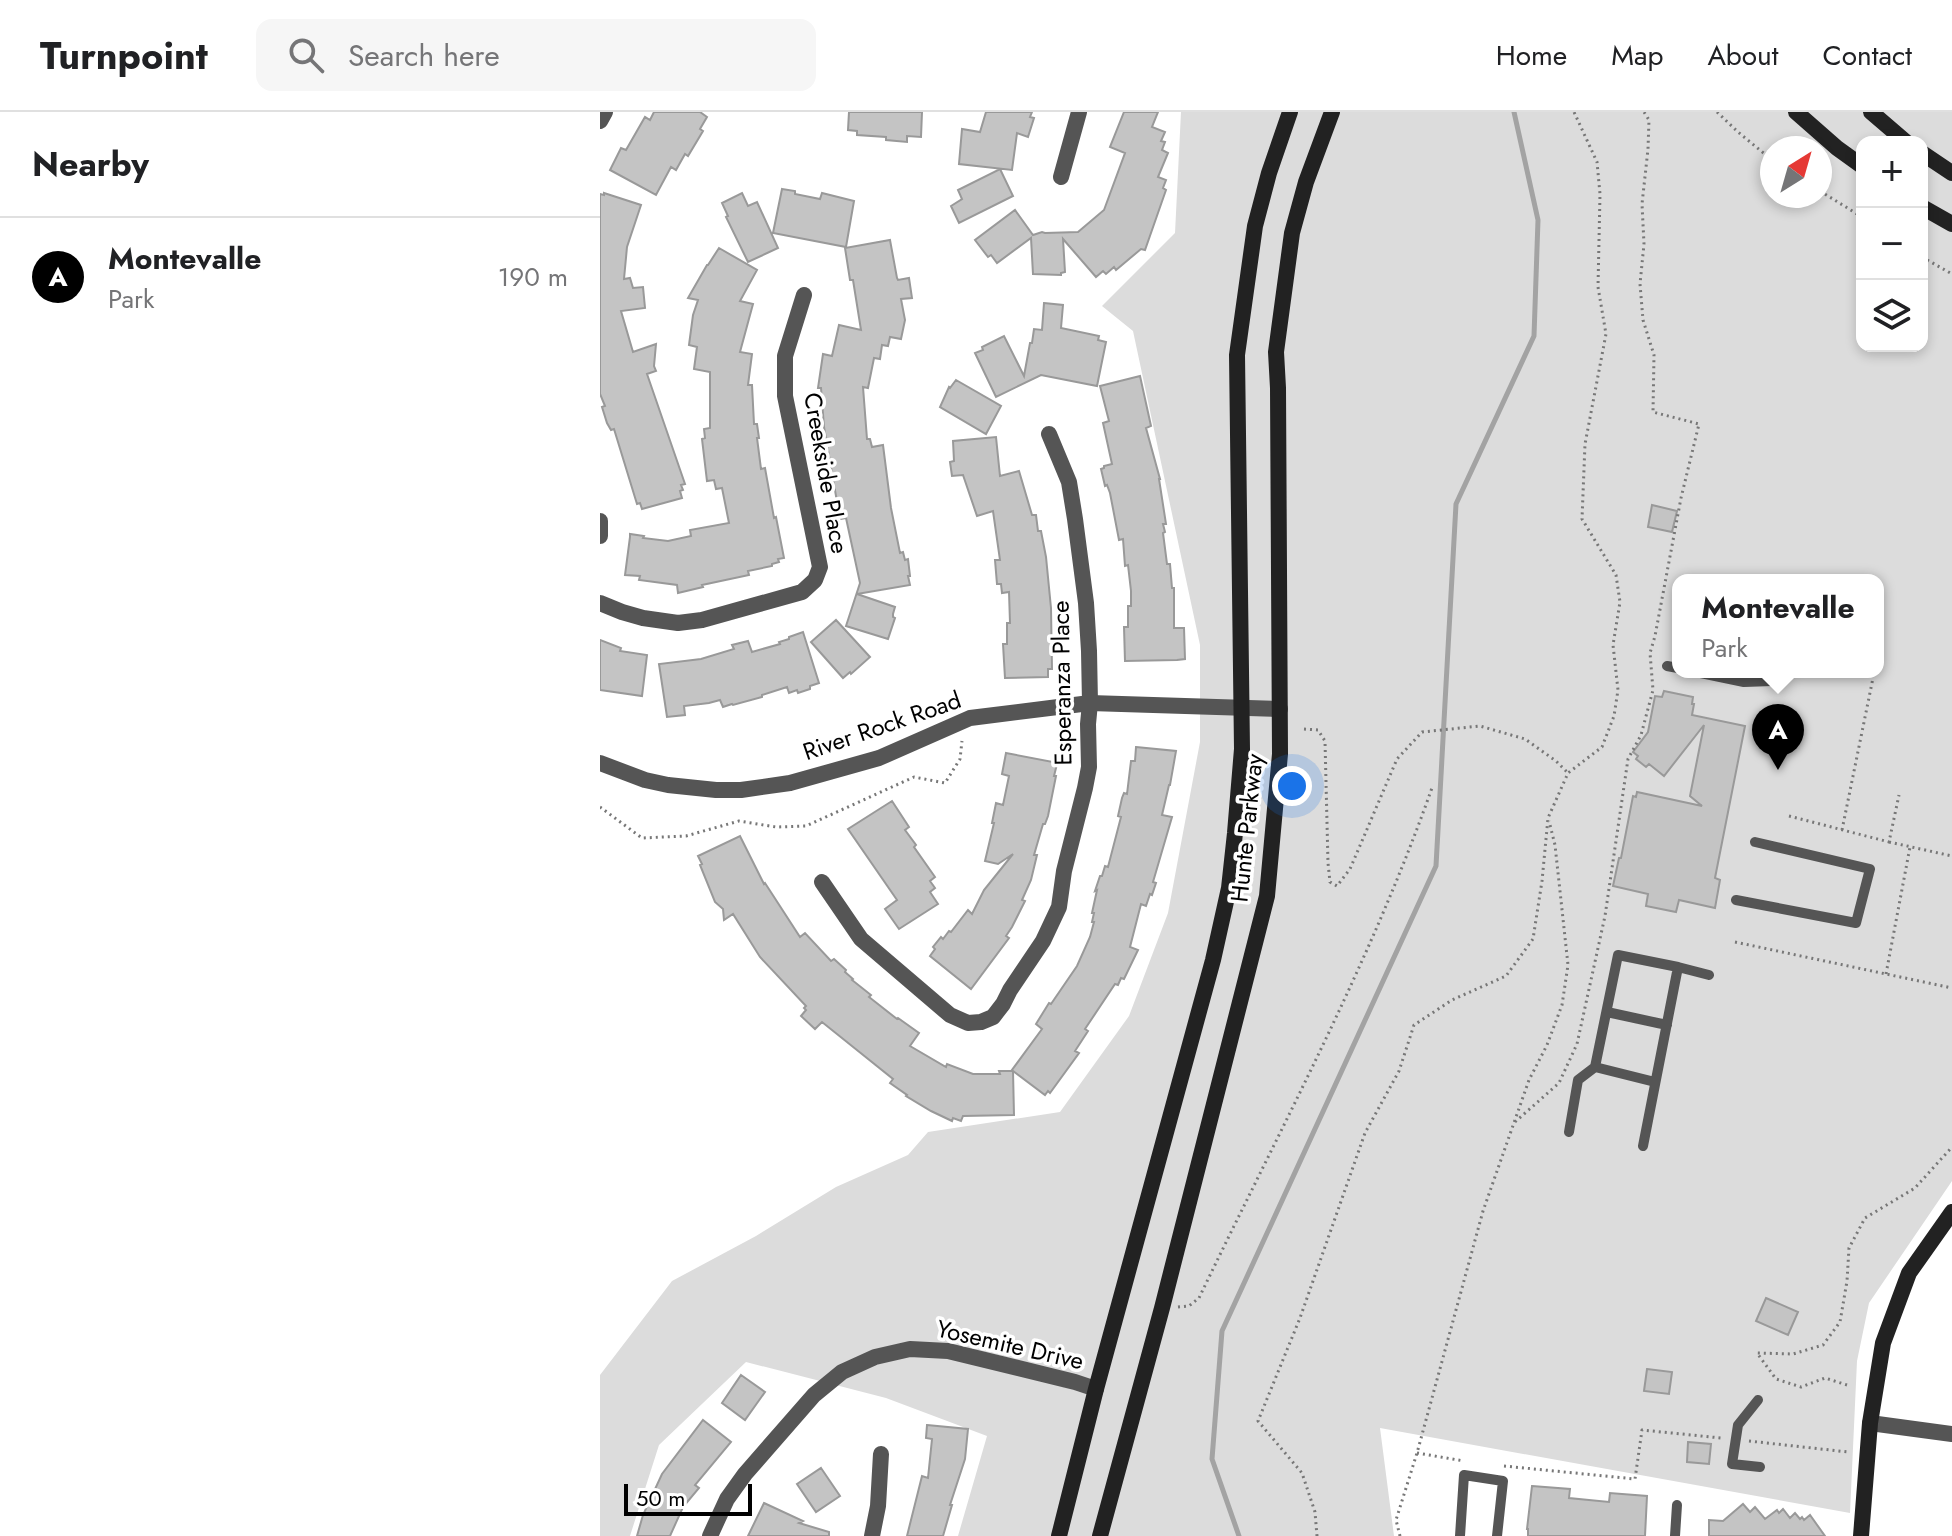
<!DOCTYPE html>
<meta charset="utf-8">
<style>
:root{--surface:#fff;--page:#f6f6f6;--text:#202124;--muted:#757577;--line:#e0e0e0;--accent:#000}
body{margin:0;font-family:Jost,sans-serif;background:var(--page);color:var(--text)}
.controls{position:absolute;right:24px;top:24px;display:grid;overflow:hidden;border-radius:16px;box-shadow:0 4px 12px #0003}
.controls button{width:72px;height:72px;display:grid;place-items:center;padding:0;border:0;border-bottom:2px solid var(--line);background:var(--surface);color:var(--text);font:40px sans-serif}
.compass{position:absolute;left:1160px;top:24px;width:72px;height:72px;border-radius:50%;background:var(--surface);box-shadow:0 4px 12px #0003;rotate:37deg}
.scale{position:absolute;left:24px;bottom:20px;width:128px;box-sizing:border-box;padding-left:8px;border:4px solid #000;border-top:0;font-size:22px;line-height:28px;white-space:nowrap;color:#000;-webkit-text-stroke:6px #fff;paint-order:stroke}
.you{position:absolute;left:692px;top:674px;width:28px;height:28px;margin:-20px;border:6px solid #fff;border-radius:50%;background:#1a73e8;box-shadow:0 0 0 12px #1a73e833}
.badge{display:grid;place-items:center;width:52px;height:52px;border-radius:50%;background:var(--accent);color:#fff;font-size:26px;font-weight:700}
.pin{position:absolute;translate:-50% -66px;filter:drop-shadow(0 2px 4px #0008)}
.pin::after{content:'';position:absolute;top:42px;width:28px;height:24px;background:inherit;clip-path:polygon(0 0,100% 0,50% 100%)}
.popup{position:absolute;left:1072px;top:462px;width:212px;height:104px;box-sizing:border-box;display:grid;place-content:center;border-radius:16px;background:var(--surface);filter:drop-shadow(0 2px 6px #0005);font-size:26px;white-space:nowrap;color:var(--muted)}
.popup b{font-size:30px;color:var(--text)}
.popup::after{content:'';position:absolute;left:50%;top:100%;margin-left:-16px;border:16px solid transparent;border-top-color:var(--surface)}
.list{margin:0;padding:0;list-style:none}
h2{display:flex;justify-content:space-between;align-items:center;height:104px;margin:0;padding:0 32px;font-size:34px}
h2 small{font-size:26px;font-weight:400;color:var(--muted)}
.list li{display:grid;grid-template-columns:52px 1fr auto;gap:24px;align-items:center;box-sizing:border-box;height:120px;padding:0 32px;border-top:2px solid var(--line)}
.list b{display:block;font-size:30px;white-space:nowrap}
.list p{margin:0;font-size:26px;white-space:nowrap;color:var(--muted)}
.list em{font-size:26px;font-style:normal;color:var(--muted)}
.icon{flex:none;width:44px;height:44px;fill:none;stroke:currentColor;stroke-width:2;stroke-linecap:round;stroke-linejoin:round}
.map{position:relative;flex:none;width:1352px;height:1424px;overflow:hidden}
header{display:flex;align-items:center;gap:48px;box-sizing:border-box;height:112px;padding:0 40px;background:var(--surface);border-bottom:2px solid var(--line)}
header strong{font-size:38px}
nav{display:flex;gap:44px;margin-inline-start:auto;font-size:28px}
.search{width:560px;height:72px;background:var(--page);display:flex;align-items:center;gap:20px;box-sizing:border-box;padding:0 28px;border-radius:16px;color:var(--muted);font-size:30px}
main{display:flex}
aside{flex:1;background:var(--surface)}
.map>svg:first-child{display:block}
.green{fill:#dcdcdc;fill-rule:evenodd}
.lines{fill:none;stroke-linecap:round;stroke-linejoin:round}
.stream{stroke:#a3a3a3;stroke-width:5}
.building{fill:#c4c4c4;stroke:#999;stroke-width:2}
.path{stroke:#777;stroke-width:3;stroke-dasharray:2 4;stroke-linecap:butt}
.lane{stroke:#555;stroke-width:10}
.street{stroke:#555;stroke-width:16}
.secondary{stroke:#222;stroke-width:16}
.labels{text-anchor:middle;stroke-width:7;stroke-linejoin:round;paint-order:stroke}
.street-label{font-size:24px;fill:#000;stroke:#fff}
</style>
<header>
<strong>Turnpoint</strong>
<div class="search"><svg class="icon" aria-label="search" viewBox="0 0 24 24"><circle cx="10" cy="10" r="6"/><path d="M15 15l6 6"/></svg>Search here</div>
<nav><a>Home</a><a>Map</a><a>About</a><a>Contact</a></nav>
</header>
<main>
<aside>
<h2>Nearby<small></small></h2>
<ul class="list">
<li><span class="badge">A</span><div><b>Montevalle</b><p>Park</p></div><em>190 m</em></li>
</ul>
</aside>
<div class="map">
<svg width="1352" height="1424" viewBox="0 0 1352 1424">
<rect width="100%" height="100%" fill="#fff"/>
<path class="green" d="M581,0H1352V1069L1269,1191L1257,1249L1250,1401L780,1316L794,1424H358L387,1324L286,1286L146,1250L59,1333L30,1424H0V1263L72,1169L156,1124L236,1075L308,1043L328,1020L460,1000L529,904L568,801L600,630V533L533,219L502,194L575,121ZM1262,30H1322V234H1262ZM1172,36H1220V84H1172ZM1078,468H1278V560H1078Z"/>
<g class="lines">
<path class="stream" d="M639,1424L612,1347L622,1219L836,754L856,392L934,224L938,108L914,0"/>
</g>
<path class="building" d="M54,0H100L107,5L100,17L103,19L88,44L85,42L76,58L71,55L56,83L10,58L21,36L26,38L45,5L50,8Z
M249,0H322L321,25L307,24V30L286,28V25L257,23V19L248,18Z
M386,0H432L430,5L434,6L428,25L417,21L412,58L359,52L362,17L380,20Z
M524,0H558L552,15L565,20L561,29L565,30L562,38L568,41L558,65L566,68L563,76L566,78L545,138L541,137L516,158L514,155L506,162L503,159L496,165L463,127L465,160L461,161V163L433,162L431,126L397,151L391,143L388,145L375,128L415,98L433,123L442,120L445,121L478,120L504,98L525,41L510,35Z
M400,57L413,84L359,111L351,94L362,87L358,78Z
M182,77L195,79V82L220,87L222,81L254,89L246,135L173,121Z
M4,81L41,93L27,135L24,167L30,166L33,176L43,175L45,196L21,199L33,240L56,232L54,254L56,259L47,262L85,372L81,373L83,378L80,379L82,386L42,397L40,391L37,392L14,317L11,318L7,311L2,295L5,294L0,282V82L4,83Z
M142,81L148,94L157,90L178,136L148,150L126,105L128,104L122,91Z
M290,128L297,166L298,168L309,166L312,186L301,187L305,208L301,227L290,225L288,234L282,233L280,247L274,246L268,276L263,275L267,327H270L272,335L283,333L291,396L300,441L303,440L305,448L308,447L310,464H308L310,473L257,482L295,495L293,502V505L295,506L288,527L246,514L260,471L246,406L240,407L224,315L221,276H218L223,242L232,244L239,213L261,218L253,168H250L245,136Z
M119,136L157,158L140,189L153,192L140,240L152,242L148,273H152L154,312H157L159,326H157L161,357L165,356L174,406L176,405L184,446L178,447L179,450L172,452V454L148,459L149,463L102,473L103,475L78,481L77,473L39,468L40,464L25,463L30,425V422L44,424L43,426L68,429L91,424L90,418L129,411L122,376L116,377L114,368L107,369L102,327L105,326L104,317L110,316V260L94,257L97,235L89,233L93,203L98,188L88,186L107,153H108Z
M444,191L463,193L461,216L499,224L498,228L506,230L497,274L441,263L396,285L375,241L383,238L382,235L404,224L424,264L430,231H432L434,217L442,218Z
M540,264L551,314L546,316L560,367H559L566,412H563L565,420L563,421L567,452H570L572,476H574V516H584L585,547L577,548L525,549L524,515H528V494H531V479L528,453L525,454L523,427L519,428L510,381L507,373L505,374L501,357L504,356V354L512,352L503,311L509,309L500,274Z
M356,268L401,294L386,322L340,295L349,275L350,276Z
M396,325L400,364L419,359L432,403H436L438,419H441L446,445L451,496L452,557H448V565L405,566L403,532H407V511H410L409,480L402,481L401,472H397L395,448H400L393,399L377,404L363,363L352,364L350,350L354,349L353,329Z
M1052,393L1077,399L1072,420L1048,415Z
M236,508L270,545L251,562L250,560L243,566L211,530Z
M203,520L219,571L210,574V577L198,581L197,578L189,581L187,575L162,583V585L133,593L132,592L123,595L120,588L109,591L84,594L85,603L67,605L59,552L101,547L134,537L132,533L148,529L152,540L180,532L179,530L189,527V525Z
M0,528L21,536L20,539L47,543L42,584L0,578Z
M1064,579L1093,585L1092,592H1094L1092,603L1145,614L1115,766L1120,768L1115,796L1079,788L1076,800L1046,794L1048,782L1013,774L1019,746H1021L1033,684L1036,685L1037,680L1102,694L1090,684L1104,613L1064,664L1049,652L1046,655L1036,647L1038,644L1033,640L1048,620L1055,584L1062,585Z
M536,635L576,639L570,673H569L562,703L572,705L553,770L556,771L552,783L550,782L546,794L541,792L530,835L538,838L524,867L521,866L518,873L515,872L485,917L488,919L475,939L479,941L450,981L448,979L445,983L413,959L414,1003L363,1004L361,1009L353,1006L352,1009L331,999L306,984L307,983L290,971L293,967L222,910L215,917L201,904L206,898L204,896L206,894L160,845L133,802L124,808L123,797L115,790L100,753L102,752L98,744L140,724L164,772L165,771L200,825L205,821L231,849L234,847L246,858L245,860L253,867L252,868L271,883L269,885L297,907L298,906L319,921L310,934L346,955L347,952L373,962H400L399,959H413L412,958L442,917L436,912L449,891L451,892L477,854L490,825L494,810H492L494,801H492L497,778L495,779L500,764H502L505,754L508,755L521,705L518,704L522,686L524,681L527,682L531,649H535Z
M406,641L453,650V651L457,652L454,664H456L448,704L445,712H443L434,743H437L431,768L422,788L425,789L412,815L406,824L409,826L371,877L330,844L335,837L333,835L341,825L343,827L349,819L351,820L368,798L372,802L384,778L413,742L398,752L385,749L394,711H392L396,691L403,693L409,664L402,662Z
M292,689L309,715L305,718L316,733L314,735L335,765L330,769L335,776L330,780L338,792L299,817L285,797L297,788L248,717Z
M1166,1186L1198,1200L1188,1223L1156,1209Z
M1047,1257L1072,1260L1069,1282L1044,1279Z
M141,1263L165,1280L145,1308L122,1291Z
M103,1308L131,1330L95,1373L99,1376L83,1395L70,1424H37L43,1403L62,1362Z
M327,1313L368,1317L365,1347L350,1393H352L343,1424H307L322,1364L328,1366L332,1327L326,1326Z
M1088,1330L1111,1332L1109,1352L1087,1350Z
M221,1356L240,1384L216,1400L197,1372Z
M932,1374L970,1377L969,1386L1009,1390L1010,1381L1047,1384L1045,1424H928V1417H927Z
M164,1391L203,1409L199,1411L229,1420V1424H148Z
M1143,1392L1150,1400L1155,1395L1165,1407L1177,1398L1179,1401L1183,1397L1190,1406L1195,1401L1200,1407L1202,1405L1204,1408L1210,1403L1225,1424H1109V1408L1123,1409Z"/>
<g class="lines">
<path class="path" d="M1117,0L1138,20L1172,48
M1220,79L1262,105
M1322,145L1352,162
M704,617L718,618L725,629L728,751L730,770L737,774L750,757L797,647L822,620L880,614L925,627L956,649L968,661
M0,695L42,726L86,724L139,709L176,715L206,714L314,665L345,671L360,647L362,629
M1189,704L1289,730L1299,683
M1242,718L1273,566
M1289,730L1352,744
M1135,830L1352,876
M1286,862L1310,735
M915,1010L959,971L977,932L1005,804L1028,647L1041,623L1053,578L1050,541L1055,524L1081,386L1099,312L1053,300L1054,243L1043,208L1040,172L1044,132L1042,92L1048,37L1049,8L1044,0
M578,1195L589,1194L599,1186C680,1017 771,850 833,673
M1247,1273L1225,1266L1201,1275L1176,1267L1157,1241L1193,1242L1223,1233L1240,1210L1247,1169L1249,1136L1265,1106L1315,1076L1352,1035
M1149,1329L1248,1340
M817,1341L864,1349
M904,1354L1035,1367L1042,1318L1121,1326
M717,1424L715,1400L702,1361L658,1309L700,1206L765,1021L799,959L814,913L852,888L906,864L933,827L942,769L948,706L968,661L1002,635L1014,604L1018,578L1013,533L1020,490L1016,463L982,407L985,332L1006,222L998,175L1000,82L997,50L974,0
M800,1424L796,1408L817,1341L883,1099L929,968L947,933L962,893L968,853L955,733L949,709"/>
<path class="lane" d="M1067,554L1078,556
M1096,560L1144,570L1172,569
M1136,788L1256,811L1270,757L1155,730
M1078,855L1109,863
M1007,900L1067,913
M995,955L1055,970
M969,1020L978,968L995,955L1018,843L1078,855L1043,1034
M1158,1288L1138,1313L1132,1352L1160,1355
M860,1424L864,1363L903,1369L897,1424
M1075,1424L1077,1393"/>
<path class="street" d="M0,9L5,0
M461,65L479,0
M0,409V424
M0,491L22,500L43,506L78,511L102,508L202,480L215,468L220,455L185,284V244L204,183
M0,651L45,668L68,673L116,678H141L190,671L279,646L370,606L490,591L680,597
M222,770L261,827L350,903L368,911L381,910L393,905L403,892L410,878L443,829L459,795L464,759L485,676L489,655L488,612L490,591L489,539L486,491L475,407L469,370L449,322
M1270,1311L1352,1322
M110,1424L127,1387L145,1362L214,1283L242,1260L275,1245L310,1237L348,1239L475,1270L496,1277
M272,1424L278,1394L281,1342"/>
<path class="secondary" d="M1196,0L1237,36L1262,54
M1271,0L1306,30
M1322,41L1352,61
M1322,95L1352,112
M459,1424L496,1277L613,848L629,776L635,721L642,637L637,243L655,114L669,61L690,0
M500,1424L562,1196L667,784L680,642L678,276L676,240L692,121L706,70L732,0
M1261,1424L1270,1311L1283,1231L1309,1161L1352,1100"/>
</g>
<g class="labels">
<g class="street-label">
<text transform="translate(226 361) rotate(80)" y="8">Creekside Place</text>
<text transform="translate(462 571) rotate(-91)" y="8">Esperanza Place</text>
<text transform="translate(282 614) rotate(-19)" y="8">River Rock Road</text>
<text transform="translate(647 716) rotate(-84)" y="8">Hunte Parkway</text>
<text transform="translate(410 1233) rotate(13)" y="8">Yosemite Drive</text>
</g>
</g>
</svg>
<div class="controls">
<button>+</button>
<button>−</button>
<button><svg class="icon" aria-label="layers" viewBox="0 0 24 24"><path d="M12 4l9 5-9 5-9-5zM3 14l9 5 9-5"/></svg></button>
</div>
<svg class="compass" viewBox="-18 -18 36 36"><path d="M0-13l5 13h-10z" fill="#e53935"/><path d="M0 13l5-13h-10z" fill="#757577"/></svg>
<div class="scale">50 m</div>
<div class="you"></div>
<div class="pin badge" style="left:1178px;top:658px">A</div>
<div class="popup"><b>Montevalle</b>Park</div>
</div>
</main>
